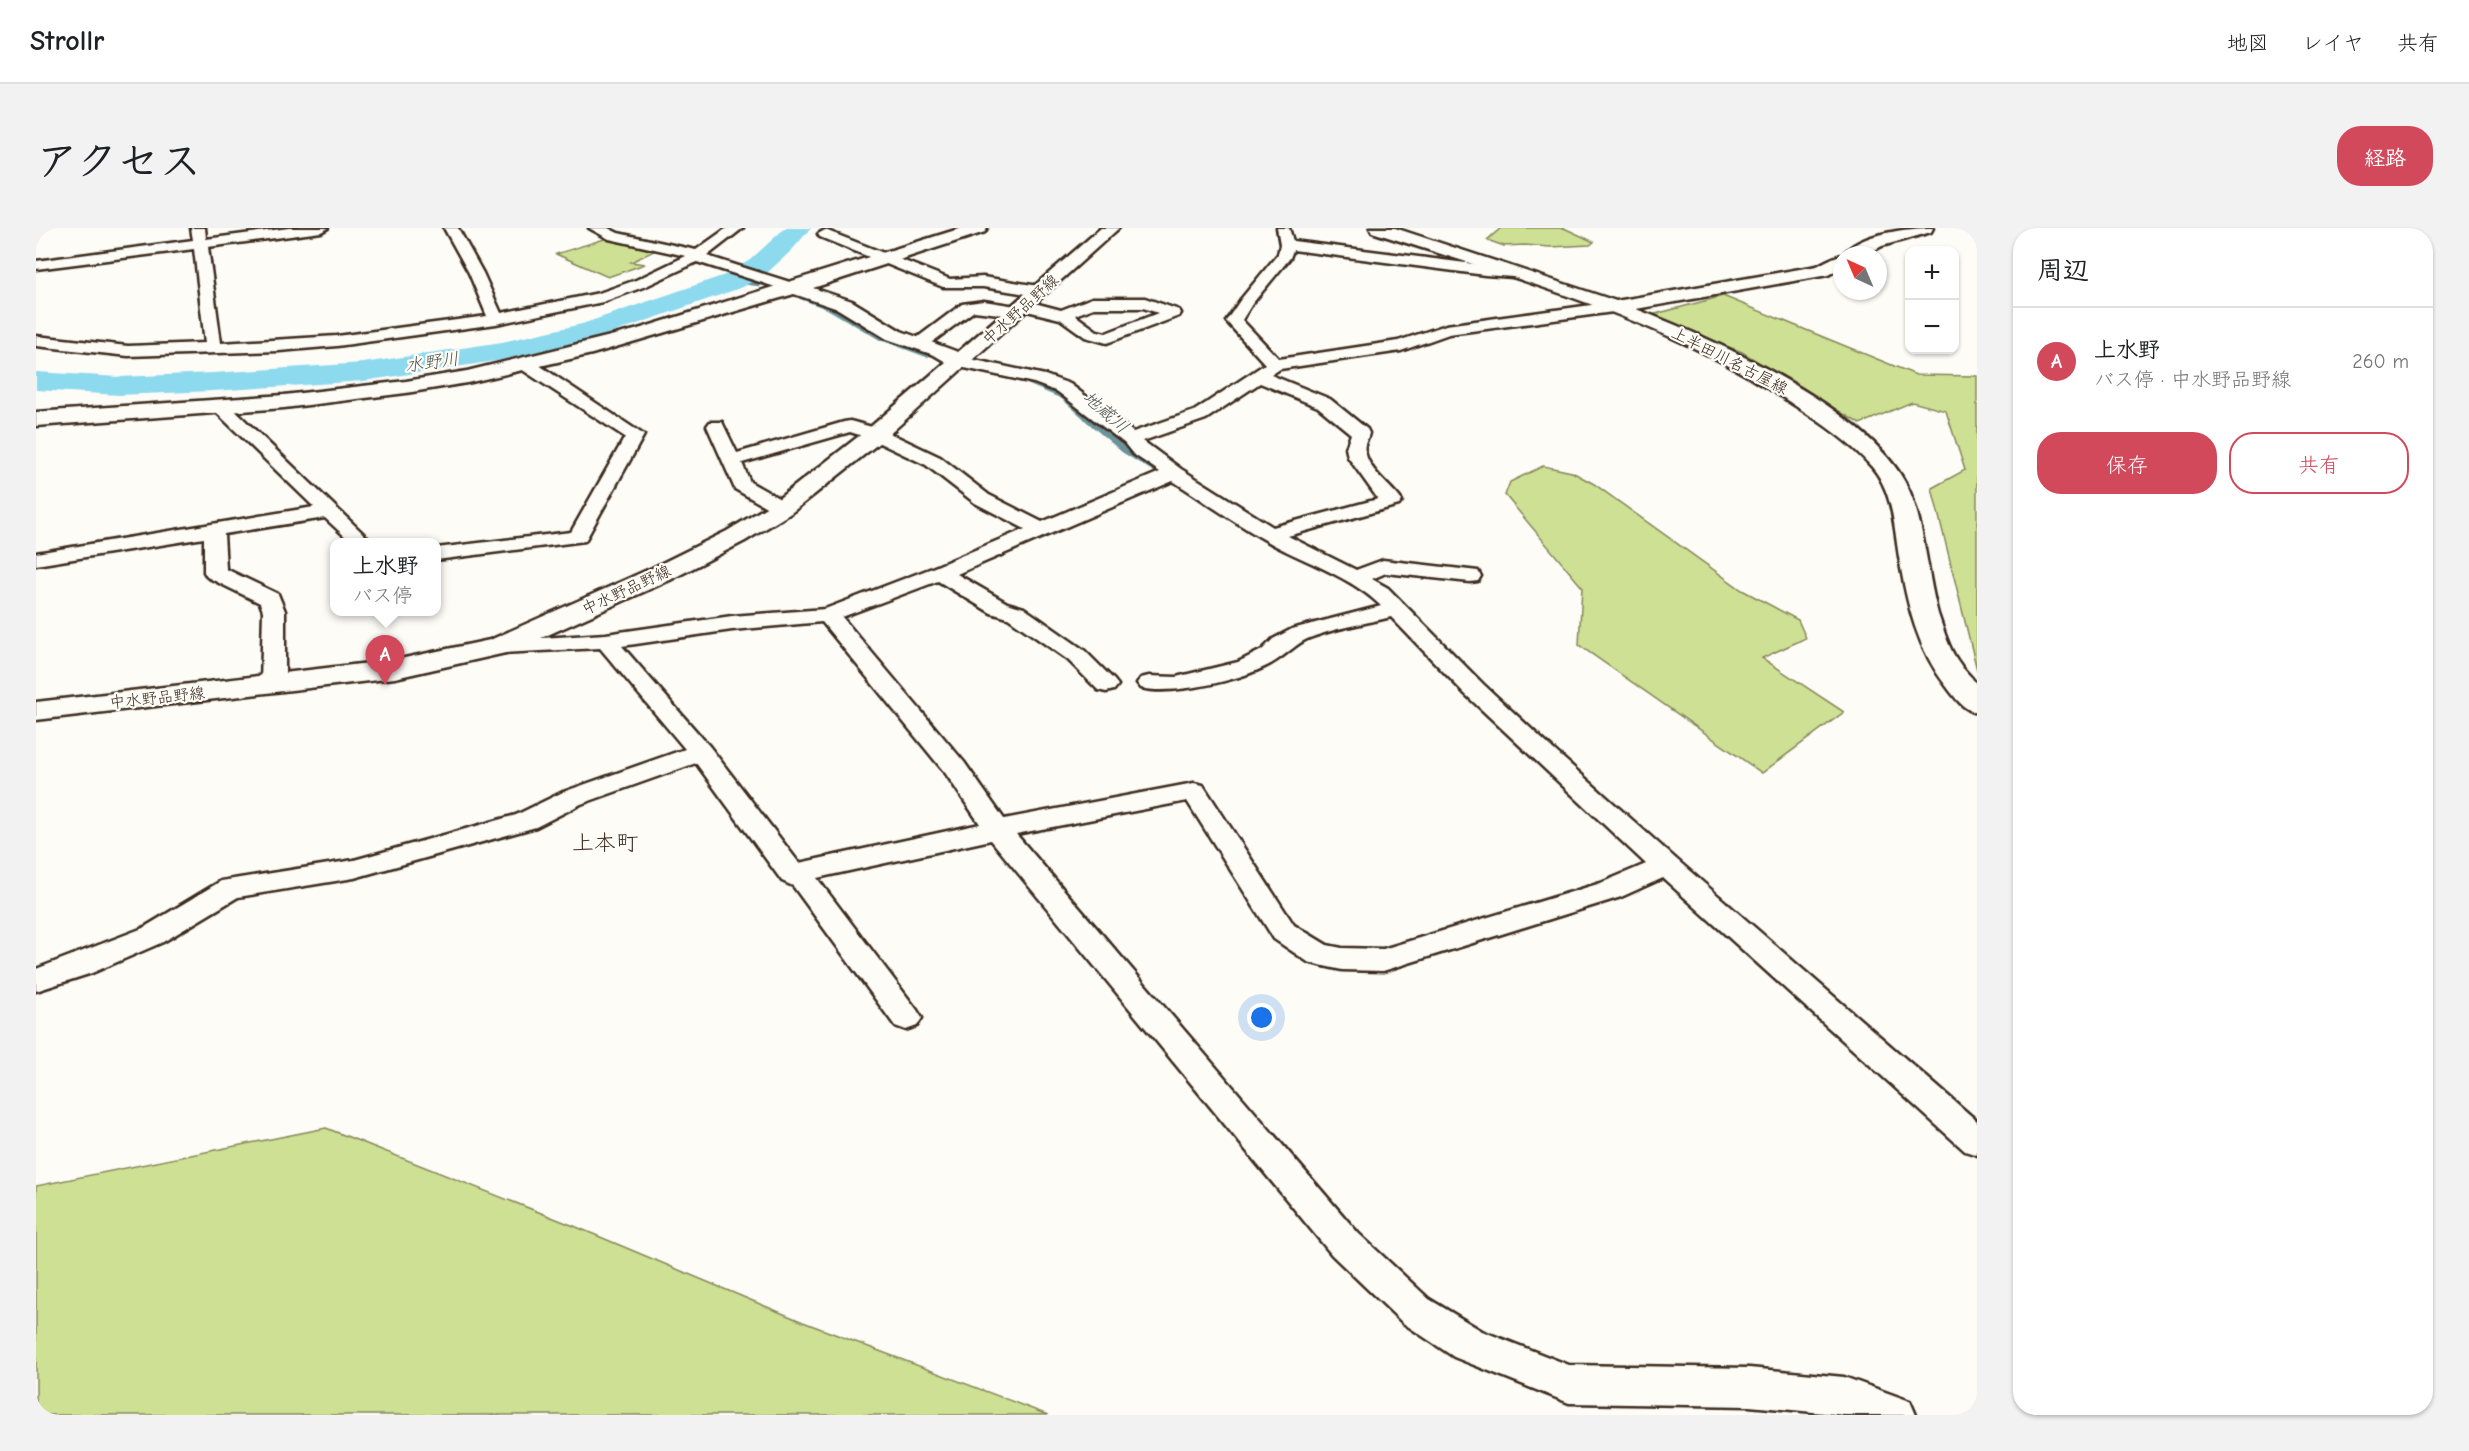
<!DOCTYPE html>
<html lang="ja">
<meta charset="utf-8">
<style>
:root{--surface:#fff;--page:#f2f2f2;--text:#202124;--muted:#757577;--line:#e0e0e0;--accent:#d1495b}
body{margin:0;font-family:"Comic Neue","Klee One",sans-serif;background:var(--page);color:var(--text)}
.controls{position:absolute;right:18px;top:18px;display:grid;overflow:hidden;border-radius:12px;box-shadow:0 2px 4px #0004}
.controls button{width:54px;height:54px;display:grid;place-items:center;padding:0;border:0;border-bottom:2px solid var(--line);background:var(--surface);color:var(--text);font:30px sans-serif}
.compass{position:absolute;left:1797px;top:18px;width:54px;height:54px;border-radius:50%;background:var(--surface);box-shadow:0 2px 4px #0004;rotate:316deg}
.you{position:absolute;left:1226px;top:790px;width:21px;height:21px;margin:-15px;border:4px solid #fff;border-radius:50%;background:#1a73e8;box-shadow:0 0 0 9px #1a73e833}
.badge{display:grid;place-items:center;width:39px;height:39px;border-radius:50%;background:var(--accent);color:#fff;font-size:20px;font-weight:700}
.pin{position:absolute;translate:-50% -50px;filter:drop-shadow(0 2px 3px #0008)}
.pin::after{content:'';position:absolute;top:32px;width:21px;height:18px;background:inherit;clip-path:polygon(0 0,100% 0,50% 100%)}
.popup{position:absolute;left:294px;top:310px;width:111px;height:78px;box-sizing:border-box;display:grid;place-content:center;border-radius:12px;background:var(--surface);filter:drop-shadow(0 2px 4px #0005);font-size:20px;white-space:nowrap;color:var(--muted)}
.popup b{font-size:22px;color:var(--text)}
.popup::after{content:'';position:absolute;left:50%;top:100%;margin-left:-12px;border:12px solid transparent;border-top-color:var(--surface)}
.list{margin:0;padding:0;list-style:none}
h2{display:flex;justify-content:space-between;align-items:center;height:78px;margin:0;padding:0 24px;font-size:26px}
h2 small{font-size:20px;font-weight:400;color:var(--muted)}
.list li{display:grid;grid-template-columns:39px 1fr auto;gap:18px;align-items:center;box-sizing:border-box;height:108px;padding:0 24px;border-top:2px solid var(--line)}
.list b{display:block;font-size:22px;white-space:nowrap}
.list p{margin:0;font-size:20px;white-space:nowrap;color:var(--muted)}
.list em{font-size:20px;font-style:normal;color:var(--muted)}
.actions{display:flex;gap:12px;padding:18px 24px}
.actions a{flex:1;padding:14px 0;border:2px solid var(--accent);border-radius:24px;text-align:center;font-size:21px;color:var(--accent)}
.actions .main{background:var(--accent);color:#fff}
.map{position:relative;flex:none;width:1941px;height:1187px;overflow:hidden;border-radius:24px}
header{display:flex;align-items:center;gap:36px;box-sizing:border-box;height:84px;padding:0 30px;background:var(--surface);border-bottom:2px solid var(--line)}
header strong{font-size:28px}
nav{display:flex;gap:33px;margin-inline-start:auto;font-size:21px}
.intro{display:flex;align-items:center;justify-content:space-between;box-sizing:border-box;height:144px;padding:0 36px}
h1{margin:0;font-size:42px}
.button{padding:15px 27px;border-radius:24px;background:var(--accent);color:#fff;font-size:21px;font-weight:700}
main{display:flex;gap:36px;padding:0 36px}
aside{flex:1;background:var(--surface);border-radius:24px;box-shadow:0 2px 4px #0004}
.map>svg:first-child{display:block}
.green{fill:#cee094;stroke:#848559;stroke-width:1.5}
.lines{fill:none;stroke-linecap:round;stroke-linejoin:round}
.stream-far1{stroke:#6c939a;stroke-width:4.5}
.stream{stroke:#6c939a;stroke-width:6}
.river{fill:#8dd9ed;fill-rule:evenodd}
.street-casing{stroke:#3b2a1e;stroke-width:5}
.secondary-casing{stroke:#3b2a1e;stroke-width:5}
.street{fill:#fdfcf7;fill-rule:evenodd}
.secondary{fill:#fdfcf7;fill-rule:evenodd}
.labels{text-anchor:middle;stroke-width:4.5;stroke-linejoin:round;paint-order:stroke}
.far-street-label{font-size:16px;fill:#3b2a1e;stroke:#fdfcf7}
.far-water-label{font-size:18px;font-style:italic;fill:#505652;stroke:#fdfcf7}
.quarter-label{font-size:22px;fill:#3b2a1e;stroke:#fdfcf7}
</style>
<header>
<strong>Strollr</strong>
<nav><a>地図</a><a>レイヤ</a><a>共有</a></nav>
</header>
<div class="intro"><h1>アクセス</h1><a class="button">経路</a></div>
<main>
<div class="map">
<svg width="1941" height="1187" viewBox="0 0 1941 1187">
<rect width="100%" height="100%" fill="#fdfcf7"/>
<filter id="ink" filterUnits="userSpaceOnUse"><feTurbulence type="fractalNoise" baseFrequency=".0167" numOctaves="2"/><feDisplacementMap in="SourceGraphic" scale="12" xChannelSelector="R" yChannelSelector="G"/><feConvolveMatrix kernelMatrix="1 2 1 2 8 2 1 2 1" color-interpolation-filters="sRGB"/></filter>
<g filter="url(#ink)">
<path class="green" d="M1465,0H1528L1558,14L1554,17L1514,19L1489,17L1468,18L1451,12Z
M578,8L626,19L595,34L609,36L572,49L520,26Z
M1687,68L1880,147L1941,148V442L1896,260L1929,242L1910,183L1876,174L1824,196L1706,124L1612,88Z
M1507,238L1536,244L1558,256L1706,362L1762,392L1770,410L1726,430L1808,484L1726,545L1543,417L1546,359L1469,267L1474,254Z
M290,900L538,998L767,1094L1012,1187H0V958Z"/>
<g class="lines">
<path class="stream-far1" d="M698,53L723,56
M765,69L794,80L845,110L891,127
M994,155L1027,169L1053,192"/>
<path class="stream" d="M1051,190L1088,222L1122,243"/>
<path class="river" d="M749,0H775L755,23L732,44L707,59L564,109L466,132L327,153L177,163L83,167L0,162V144L83,149L177,145L327,135L466,114L546,96L689,47L714,32Z"/>
<g class="street-casing">
<path id="street" d="M155,0H169L170,11L253,0H292L285,4L172,19L185,115L301,108L451,88L433,45L408,0H422L447,45L465,85L563,65L600,52L650,28L573,11L553,0H572L582,5L660,22L691,0H707L671,28L760,56L763,59L755,64L661,34L610,58L567,74L460,96L301,118L243,123L92,128L0,118V108L92,118L169,115L158,21L0,41V33L157,12Z
M1241,0H1253L1257,13L1477,41L1484,45L1477,49L1449,47L1257,22L1254,30L1216,76L1206,92L1243,131L1362,113L1410,97L1577,74L1583,76L1585,79L1583,82L1577,84L1413,106L1365,123L1244,141L1235,147L1294,171L1331,201L1333,205C1332,211 1327,217 1329,223C1333,244 1355,257 1366,273L1363,277L1252,308L1320,342L1347,332L1442,343L1445,348L1442,353L1434,354L1350,345L1336,351L1352,360L1447,456L1519,523L1640,631L1941,893V927L1929,923L1627,650L1585,669L1347,743L1306,742L1283,737L1272,734L1238,711L1151,573L980,606L1322,1005L1393,1071L1446,1103L1533,1137L1713,1140L1808,1149L1874,1173L1880,1187H1809L1713,1178L1533,1175L1418,1129L1367,1095L1296,1027L955,612L781,650L881,782L886,790L881,798L870,802L859,798L757,658L746,653L660,535L545,576L500,599L318,650L202,669L127,714L56,745L0,763V741L107,700L185,653L318,632L480,587L527,564L649,521L564,420L464,425L456,423L452,418L456,413L570,406L696,388L789,381L896,340L989,301L939,275L890,237L833,210L814,204L706,235L714,254L753,276L756,280L753,284H739L699,261L671,198L674,194H686L701,225L808,194L814,193L847,202L904,229L953,267L1006,294L1124,244L1097,226L1088,215L1022,164L998,155L919,138L917,134L925,129L1009,147L1034,156L1097,204L1158,183L1229,136L1190,93L1205,71L1242,26L1244,17ZM1224,155L1282,179L1315,206L1310,220L1312,229L1342,271L1237,299L1145,241L1107,213L1170,191ZM1137,253C1170,274 1203,298 1238,317C1272,335 1317,350 1345,378L1256,401L1237,411L1226,422L1202,434L1140,449L1113,448L1105,450L1101,455L1105,460C1137,468 1214,451 1241,432C1252,425 1259,417 1271,411C1297,400 1328,396 1355,389L1429,466L1610,636L1565,655L1347,721L1306,720L1291,717L1258,697L1167,557L1158,555L968,591L928,534L806,389L902,353L955,385L972,390L1032,432L1062,462L1070,464L1078,462L1082,457L1078,452L1048,422L988,380L971,375L921,346ZM786,394L910,546L944,596L763,635L674,519L586,418L696,402Z
M789,2L914,51L947,49L1003,58L1011,63L1003,68L947,59H907L784,9L782,6Z
M1056,70H1109L1143,82L1145,85L1143,88L1071,115L1049,109L1024,91L987,82L986,86L980,88L938,83L895,115L882,120L876,118L874,115L926,76L948,73L980,78L981,74L987,72L1025,82ZM1058,80H1107L1122,85L1070,105L1061,103L1039,87Z
M491,132L497,133L608,207L549,313L400,332V320L535,304L589,209L485,141L483,137L485,133Z
M185,174L191,175L336,314H315L289,290L188,306L190,341L242,366L249,383V456L245,461L237,463L229,461L225,456L227,383L224,375L171,349L168,344V310L0,337V325L278,279L179,183L176,179L179,175Z"/>
</g>
<g class="secondary-casing">
<path id="secondary" d="M926,0H951L949,4L777,60L816,73L865,103L922,124L1065,0H1083L935,133L932,138L928,139L848,211L755,285L709,313L634,352L474,424L359,450L0,492V474L359,432L454,412L616,340L691,303L737,275L832,201L910,134L898,127L851,111L802,81L758,66L556,126L431,155L370,165L248,180L0,198V184L248,167L370,153L431,143L599,102Z
M1334,0H1359L1580,73L1781,38C1789,34 1798,28 1807,27C1823,5 1873,0 1897,0L1895,4L1846,18L1829,27H1806V39L1792,47L1600,81C1678,111 1838,183 1873,262C1889,298 1891,347 1902,386C1908,403 1913,422 1924,436C1928,443 1938,450 1941,458C1941,464 1941,478 1941,485C1927,481 1920,471 1911,459C1881,421 1871,376 1863,329C1858,298 1857,264 1836,239C1814,214 1786,195 1758,177C1631,91 1481,51 1336,4Z"/>
</g>
<use href="#street" class="street"/>
<use href="#secondary" class="secondary"/>
</g>
</g>
<g class="labels">
<g class="far-street-label">
<text transform="translate(984 81) rotate(-42)" y="6">中水野品野線</text>
<text transform="translate(1694 132) rotate(27)" y="6">上半田川名古屋線</text>
<text transform="translate(590 361) rotate(-25)" y="6">中水野品野線</text>
<text transform="translate(121 469) rotate(-6)" y="6">中水野品野線</text>
</g>
<g class="far-water-label">
<text transform="translate(396 134) rotate(-8)" y="6">水野川</text>
<text transform="translate(1070 184) rotate(41)" y="6">地蔵川</text>
</g>
<g class="quarter-label">
<text x="569" y="622">上本町</text>
</g>
</g>
</svg>
<div class="controls">
<button>+</button>
<button>−</button>
</div>
<svg class="compass" viewBox="-18 -18 36 36"><path d="M0-13l5 13h-10z" fill="#e53935"/><path d="M0 13l5-13h-10z" fill="#757577"/></svg>
<div class="you"></div>
<div class="pin badge" style="left:349px;top:457px">A</div>
<div class="popup"><b>上水野</b>バス停</div>
</div>
<aside>
<h2>周辺<small></small></h2>
<ul class="list">
<li><span class="badge">A</span><div><b>上水野</b><p>バス停 · 中水野品野線</p></div><em>260 m</em></li>
</ul>
<div class="actions"><a class="main">保存</a><a>共有</a></div>
</aside>
</main>
